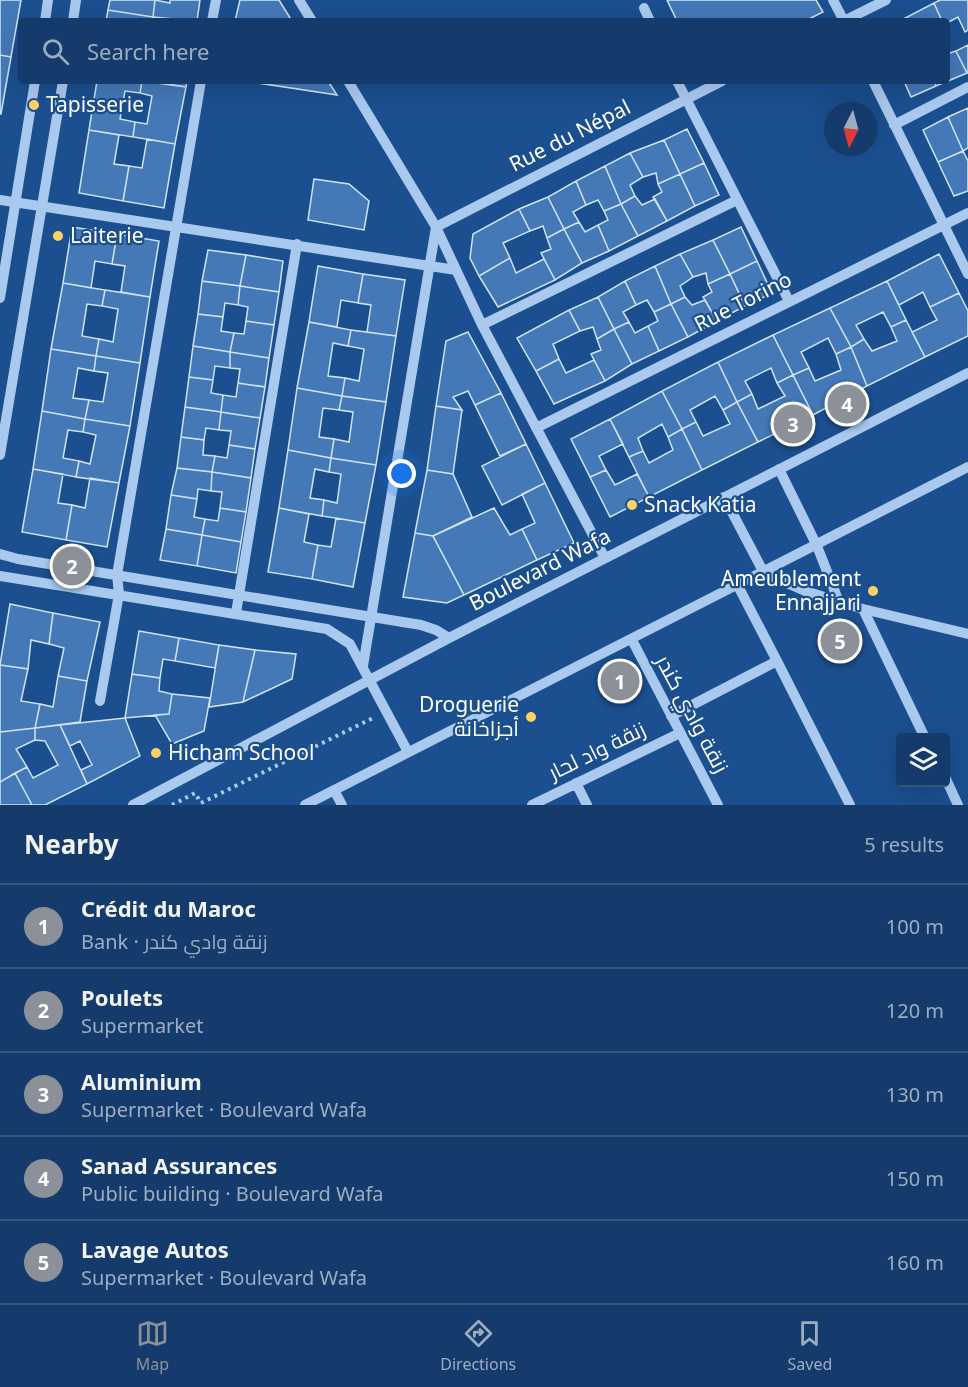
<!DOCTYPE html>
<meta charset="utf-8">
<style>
:root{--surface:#143b6b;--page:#214673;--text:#f1f3f6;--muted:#9dadc1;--line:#33557e;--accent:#8c9099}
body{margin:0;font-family:"Noto Sans",Cairo,sans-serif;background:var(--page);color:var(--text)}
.controls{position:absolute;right:18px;bottom:18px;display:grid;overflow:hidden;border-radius:6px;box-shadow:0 6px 24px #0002}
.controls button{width:54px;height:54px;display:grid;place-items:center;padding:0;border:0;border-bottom:2px solid var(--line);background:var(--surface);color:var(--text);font:30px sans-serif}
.compass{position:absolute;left:824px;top:102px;width:54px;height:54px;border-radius:50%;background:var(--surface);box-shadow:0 6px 24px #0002;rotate:186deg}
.you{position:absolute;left:402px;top:474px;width:21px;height:21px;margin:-15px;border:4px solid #fff;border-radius:50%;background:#1a73e8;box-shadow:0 0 0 9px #1a73e833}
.badge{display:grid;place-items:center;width:39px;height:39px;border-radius:50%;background:var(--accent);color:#fff;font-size:20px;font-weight:700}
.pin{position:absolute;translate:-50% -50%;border:3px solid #fff;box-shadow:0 2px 6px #0006}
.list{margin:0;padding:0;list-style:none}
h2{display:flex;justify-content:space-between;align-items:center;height:78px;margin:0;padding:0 24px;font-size:26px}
h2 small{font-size:20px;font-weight:400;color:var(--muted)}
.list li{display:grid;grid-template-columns:39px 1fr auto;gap:18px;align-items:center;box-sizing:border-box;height:84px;padding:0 24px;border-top:2px solid var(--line)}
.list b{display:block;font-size:22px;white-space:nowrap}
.list p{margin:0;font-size:20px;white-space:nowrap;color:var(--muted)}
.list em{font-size:20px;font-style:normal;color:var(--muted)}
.icon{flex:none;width:33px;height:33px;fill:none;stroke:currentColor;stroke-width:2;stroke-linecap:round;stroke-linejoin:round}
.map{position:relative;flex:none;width:968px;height:805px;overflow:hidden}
.search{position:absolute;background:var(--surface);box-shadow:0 6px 24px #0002;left:18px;right:18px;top:18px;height:66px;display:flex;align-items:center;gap:15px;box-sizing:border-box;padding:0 21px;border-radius:6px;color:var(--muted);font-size:22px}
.sheet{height:498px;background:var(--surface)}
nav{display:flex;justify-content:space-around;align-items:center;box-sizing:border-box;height:84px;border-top:2px solid var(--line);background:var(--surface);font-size:16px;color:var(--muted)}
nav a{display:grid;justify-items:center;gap:3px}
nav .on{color:var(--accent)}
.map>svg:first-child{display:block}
.building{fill:#4478b7;stroke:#cfe3fa;stroke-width:1.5}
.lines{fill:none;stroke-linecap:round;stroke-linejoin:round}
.path{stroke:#a9c9ee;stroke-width:4;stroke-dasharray:3 4.5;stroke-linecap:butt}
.minor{stroke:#a9c9ee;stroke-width:10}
.poi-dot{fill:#ffd166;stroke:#1b4f8f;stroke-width:2}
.labels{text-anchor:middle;stroke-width:4.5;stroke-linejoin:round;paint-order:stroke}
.poi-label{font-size:21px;fill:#fff;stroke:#1b4f8f;text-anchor:start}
.street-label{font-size:21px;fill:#fff;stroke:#1b4f8f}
</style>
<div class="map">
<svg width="968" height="805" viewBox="0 0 968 805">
<rect width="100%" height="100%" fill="#1b4f8f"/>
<path class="building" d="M0,0H21L11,57L0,55Z
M110,0H155L153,17L108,10Z
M155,0L170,3V0H200L197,21L153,17Z
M240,0H279L292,21H235Z
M667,0H816L823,12L805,21H677Z
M940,0H968V30L965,32L958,17L947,23L942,21L934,3Z
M934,3L942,21H906L905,18Z
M108,10L153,17L152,21H106Z
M153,17L179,21H152Z
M968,45V73H967L956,51Z
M956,51L967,73L936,86L934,81H947V54Z
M0,55L11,57L1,114H0Z
M97,81H142L140,93L125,91L120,119L135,122L133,137L89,130Z
M142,81L186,87L175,144L133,137L135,122L147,124L152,96L140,93Z
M151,81H187L186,87Z
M245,81H328L337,95Z
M904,81H934L936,86L911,97Z
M968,108V148L963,151L948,117Z
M948,117L963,151L938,162L923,130Z
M687,129L704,163L680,174L664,140Z
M89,130L119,135L114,164L129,166L123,201L79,193Z
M147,139L175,144L164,208L123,201L129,166L142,168Z
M664,140L680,174L658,184L656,173L643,177L630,153Z
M963,151L968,161V191L954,196L938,162Z
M630,153L643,177L630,185L635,196L621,204L605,166Z
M704,163L719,195L695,206L680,174Z
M605,166L621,204L604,211L598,200L586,205L576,181Z
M680,174L695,206L667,221L653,197L662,192L658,184Z
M314,179L349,184L369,201L364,230L308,220Z
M576,181L586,205L573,212L579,222L564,229L548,197Z
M635,196L642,205L655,199L667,221L638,236L621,204Z
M548,197L564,229L547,238L543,226L530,231L519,209Z
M621,204L638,236L609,251L598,225L608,220L604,211Z
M519,209L530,231L503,243L510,258L479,276L470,258L473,234Z
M579,222L585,232L598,225L609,251L582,263L564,229Z
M72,227L117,234L112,264L95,261L91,288L63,283Z
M741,227L757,261L730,274L713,240Z
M564,229L582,263L555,280L541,253L551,249L547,238Z
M117,234L159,241L150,297L121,292L125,266L112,264Z
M713,240L730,274L708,284L706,273L693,277L680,254Z
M208,250L246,255L240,286L202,281Z
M680,254L693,277L680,286L685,297L671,304L655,266Z
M939,254L959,293L930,307L923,292L899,305L887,281Z
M246,255L283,261L279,292L240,286Z
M510,258L516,273L544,259L555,280L498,307L479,276Z
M757,261L772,293L745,306L730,274Z
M318,266L363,274L358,303L341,300L337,327L309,322Z
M655,266L671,304L654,312L647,300L636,305L625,281Z
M363,274L405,280L396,336L367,332L371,305L358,303Z
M730,274L745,306L717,321L703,297L712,292L708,284Z
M202,281L240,286L238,305L225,303L223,317L198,314Z
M625,281L636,305L623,312L629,322L614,329L598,297Z
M887,281L906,320L891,327L883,312L856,325L864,339L851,347L830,308Z
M63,283L105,290L102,306L87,304L82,336L99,339L96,356L51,349Z
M240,286L279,292L274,325L246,321L248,307L238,305Z
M105,290L150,297L140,363L96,356L99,339L113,342L118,309L102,306Z
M959,293L968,311V336L925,357L912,332L937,320L930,307Z
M598,297L614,329L597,339L593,327L580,331L569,310Z
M685,297L692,305L705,300L717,321L688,337L671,304Z
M671,304L688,337L659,351L648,326L658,321L654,312Z
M830,308L851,347L836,354L828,338L801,352L809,368L793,375L773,335Z
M569,310L580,331L553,344L559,359L536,371L517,338Z
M198,314L223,317L221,331L234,333L230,352L193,346Z
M906,320L925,357L867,386L851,347L864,339L872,351L897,341L891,327Z
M246,321L274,325L269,358L230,352L234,333L244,334Z
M309,322L351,330L348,346L333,343L328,376L345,378L342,396L297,388Z
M629,322L635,333L648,326L659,351L632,364L614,329Z
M614,329L632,364L605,381L591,354L601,350L597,339Z
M351,330L396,336L386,402L342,396L345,378L359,381L364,349L348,346Z
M468,332L501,393L475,405L468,391L453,397L462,410L436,406L446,341Z
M773,335L793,375L777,383L771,368L745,381L752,394L737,402L718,362Z
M193,346L230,352V368L215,366L213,380L189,377Z
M851,347L867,386L813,415L793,375L809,368L815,381L841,370L836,354Z
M51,349L96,356L94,371L78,368L73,398L89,400L85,419L42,411Z
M230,352L269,358L265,387L238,383L240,369L230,368Z
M96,356L140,363L130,426L85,419L89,400L103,402L108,373L94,371Z
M559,359L566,373L594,360L605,381L554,404L536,371Z
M718,362L737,402L723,410L715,396L690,410L696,422L682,429L662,391Z
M793,375L813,415L758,442L737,402L752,394L758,409L785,396L777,383Z
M189,377L213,380L211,393L223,395L221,412L185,407Z
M238,383L265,387L260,418L221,412L223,395L236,397Z
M297,388L342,396L339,410L323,408L319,437L334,439L331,458L288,450Z
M662,391L682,429L668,437L662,424L638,438L643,451L629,457L610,419Z
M501,393L526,444L500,456L475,405Z
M342,396L386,402L376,465L331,458L334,439L349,442L353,412L339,410Z
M737,402L758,442L702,470L682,429L696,422L703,436L730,424L723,410Z
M436,406L462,410L453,474L427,470Z
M185,407L221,412L219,430L206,428L204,440L181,437Z
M42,411L85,419L83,432L68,430L63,458L79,461L76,477L33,469Z
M221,412L260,418L255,449L229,445L231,431L219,430Z
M85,419L130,426L119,483L76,477L79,461L90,464L96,435L83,432Z
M610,419L623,444L599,456L606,470L590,477L571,439Z
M682,429L702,470L649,497L629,457L643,451L649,463L673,450L668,437Z
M181,437L204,440L203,455L215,456L212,472L177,468Z
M526,444L545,483L502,505L482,466Z
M229,445L255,449L251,478L212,472L215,456L227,458Z
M288,450L331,458L329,472L315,469L310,498L324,500L322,516L279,508Z
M331,458L376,465L365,523L322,516L324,500L337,503L341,474L329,472Z
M177,468L212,472L211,491L198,489L197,499L171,495Z
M33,469L63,474L58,503L72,505L66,540L22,532Z
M427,470L453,474L472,517L433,536L415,533Z
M606,470L615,485L637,474L649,497L610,517L590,477Z
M212,472L251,478L246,512L220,508L222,492L211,491Z
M90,478L119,483L107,547L66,540L72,505L85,508Z
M545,483L574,543L537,560L522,529L535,523L522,494Z
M171,495L197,499L194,517L205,519L202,535L166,529Z
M220,508L246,512L241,542L202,535L205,519L218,521Z
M279,508L309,514L304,542L318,545L312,579L268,572Z
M494,508L510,535L522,529L537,560L464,595L433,536Z
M336,518L365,523L353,587L312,579L318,545L331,547Z
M166,529L202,535L197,566L160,560Z
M415,533L433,536L464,595L447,603L403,597Z
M202,535L241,542L236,573L197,566Z
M10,604L53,613L49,644L31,640L28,669L0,665Z
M53,613L100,622L87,681L58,676L64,648L49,644Z
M139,631L179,638L175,661L163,659L160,678L132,674Z
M179,638L219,645L215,668L175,661Z
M219,645L255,650L243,702L209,707Z
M255,650L296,654L292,679L243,702Z
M0,665L28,669L21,701L40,704L35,728L0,732Z
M132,674L160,678L159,691L172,694L169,714L125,718Z
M58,676L87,681L80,722L35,728L40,704L53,707Z
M172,694L210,698L204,731L172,744L155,715L169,714Z
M125,718L140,756L87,784L81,770L92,765L80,741L70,746L60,725Z
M60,725L87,784L45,805H32L15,773L27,767L33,778L58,765L45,741L35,740V728Z
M35,728V740L16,749L27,767L0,782V732Z
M15,773L32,805H0V782Z"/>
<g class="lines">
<path class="path" d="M201,803L375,717
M172,805L195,793L201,803"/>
<path class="minor" d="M299,0L312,21
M833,0L844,21L886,0
M644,8L650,21
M45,21L48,0
M73,21L76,0
M212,21L216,0
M348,81L436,227L482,325L605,558
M677,81L789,301
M873,81L968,274
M894,125L968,87
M0,200L456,270
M0,298L35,81
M482,325L737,200
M536,428L968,213
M0,455L63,81
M779,469L817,546L839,602
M724,497L764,573L805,591L863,609L968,634
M0,554L18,559L421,625L436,630L449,638
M0,576L327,629L350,644L408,752
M738,586L777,661
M863,609L925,738
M236,613L297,244
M632,640L718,805
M363,666L436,227L722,81
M100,701L119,594L117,575L201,81
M671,716L777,661L850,805
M946,779L958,805
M576,783L587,805
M334,790L342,805
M133,805L449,638L968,373
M305,805L968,467
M532,805L680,733"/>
</g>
<g class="poi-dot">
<circle cx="34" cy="105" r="6"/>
<circle cx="58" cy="236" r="6"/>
<circle cx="632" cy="505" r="6"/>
<circle cx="873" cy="591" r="6"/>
<circle cx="531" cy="717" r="6"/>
<circle cx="156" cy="753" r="6"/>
</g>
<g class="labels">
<g class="poi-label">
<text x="46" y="112">Tapisserie</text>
<text x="70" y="243">Laiterie</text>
<text x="644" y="512">Snack Katia</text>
<text x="861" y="586" text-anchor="end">Ameublement<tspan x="861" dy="24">Ennajjari</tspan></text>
<text x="519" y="712" text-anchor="end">Droguerie<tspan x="519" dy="24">أجزاخانة</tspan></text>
<text x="168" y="760">Hicham School</text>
</g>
<g class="street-label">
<text transform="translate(570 136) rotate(-27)" y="7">Rue du Népal</text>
<text transform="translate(743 302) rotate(-27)" y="7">Rue Torino</text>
<text transform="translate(540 570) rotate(-27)" y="7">Boulevard Wafa</text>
<text transform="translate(692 714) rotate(62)" y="7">زنقة وادي كندر</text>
<text transform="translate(597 751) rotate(-26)" y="7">زنقة واد لحار</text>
</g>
</g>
</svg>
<div class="controls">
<button><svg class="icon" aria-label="layers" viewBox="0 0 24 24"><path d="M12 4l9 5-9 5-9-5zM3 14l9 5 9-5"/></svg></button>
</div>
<svg class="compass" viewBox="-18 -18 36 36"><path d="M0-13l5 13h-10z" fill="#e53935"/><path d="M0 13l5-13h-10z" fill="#9dadc1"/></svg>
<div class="you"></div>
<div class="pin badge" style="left:620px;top:681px">1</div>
<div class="pin badge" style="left:72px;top:566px">2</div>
<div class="pin badge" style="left:793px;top:424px">3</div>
<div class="pin badge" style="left:847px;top:404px">4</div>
<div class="pin badge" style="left:840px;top:641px">5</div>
<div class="search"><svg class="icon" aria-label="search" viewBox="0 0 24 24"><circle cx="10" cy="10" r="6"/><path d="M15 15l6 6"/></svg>Search here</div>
</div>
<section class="sheet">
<h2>Nearby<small>5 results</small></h2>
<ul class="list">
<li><span class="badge">1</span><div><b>Crédit du Maroc</b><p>Bank · زنقة وادي كندر</p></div><em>100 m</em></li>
<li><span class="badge">2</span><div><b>Poulets</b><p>Supermarket</p></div><em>120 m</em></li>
<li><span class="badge">3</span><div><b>Aluminium</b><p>Supermarket · Boulevard Wafa</p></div><em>130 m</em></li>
<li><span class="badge">4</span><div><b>Sanad Assurances</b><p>Public building · Boulevard Wafa</p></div><em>150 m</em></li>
<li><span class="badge">5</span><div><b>Lavage Autos</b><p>Supermarket · Boulevard Wafa</p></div><em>160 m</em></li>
</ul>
</section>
<nav>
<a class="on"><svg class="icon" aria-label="map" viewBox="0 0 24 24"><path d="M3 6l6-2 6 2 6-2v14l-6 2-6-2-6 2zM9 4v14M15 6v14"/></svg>Map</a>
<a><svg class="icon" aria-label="directions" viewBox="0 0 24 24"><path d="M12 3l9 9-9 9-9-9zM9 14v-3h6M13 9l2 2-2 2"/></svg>Directions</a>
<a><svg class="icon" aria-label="saved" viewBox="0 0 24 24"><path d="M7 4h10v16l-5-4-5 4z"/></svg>Saved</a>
</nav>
